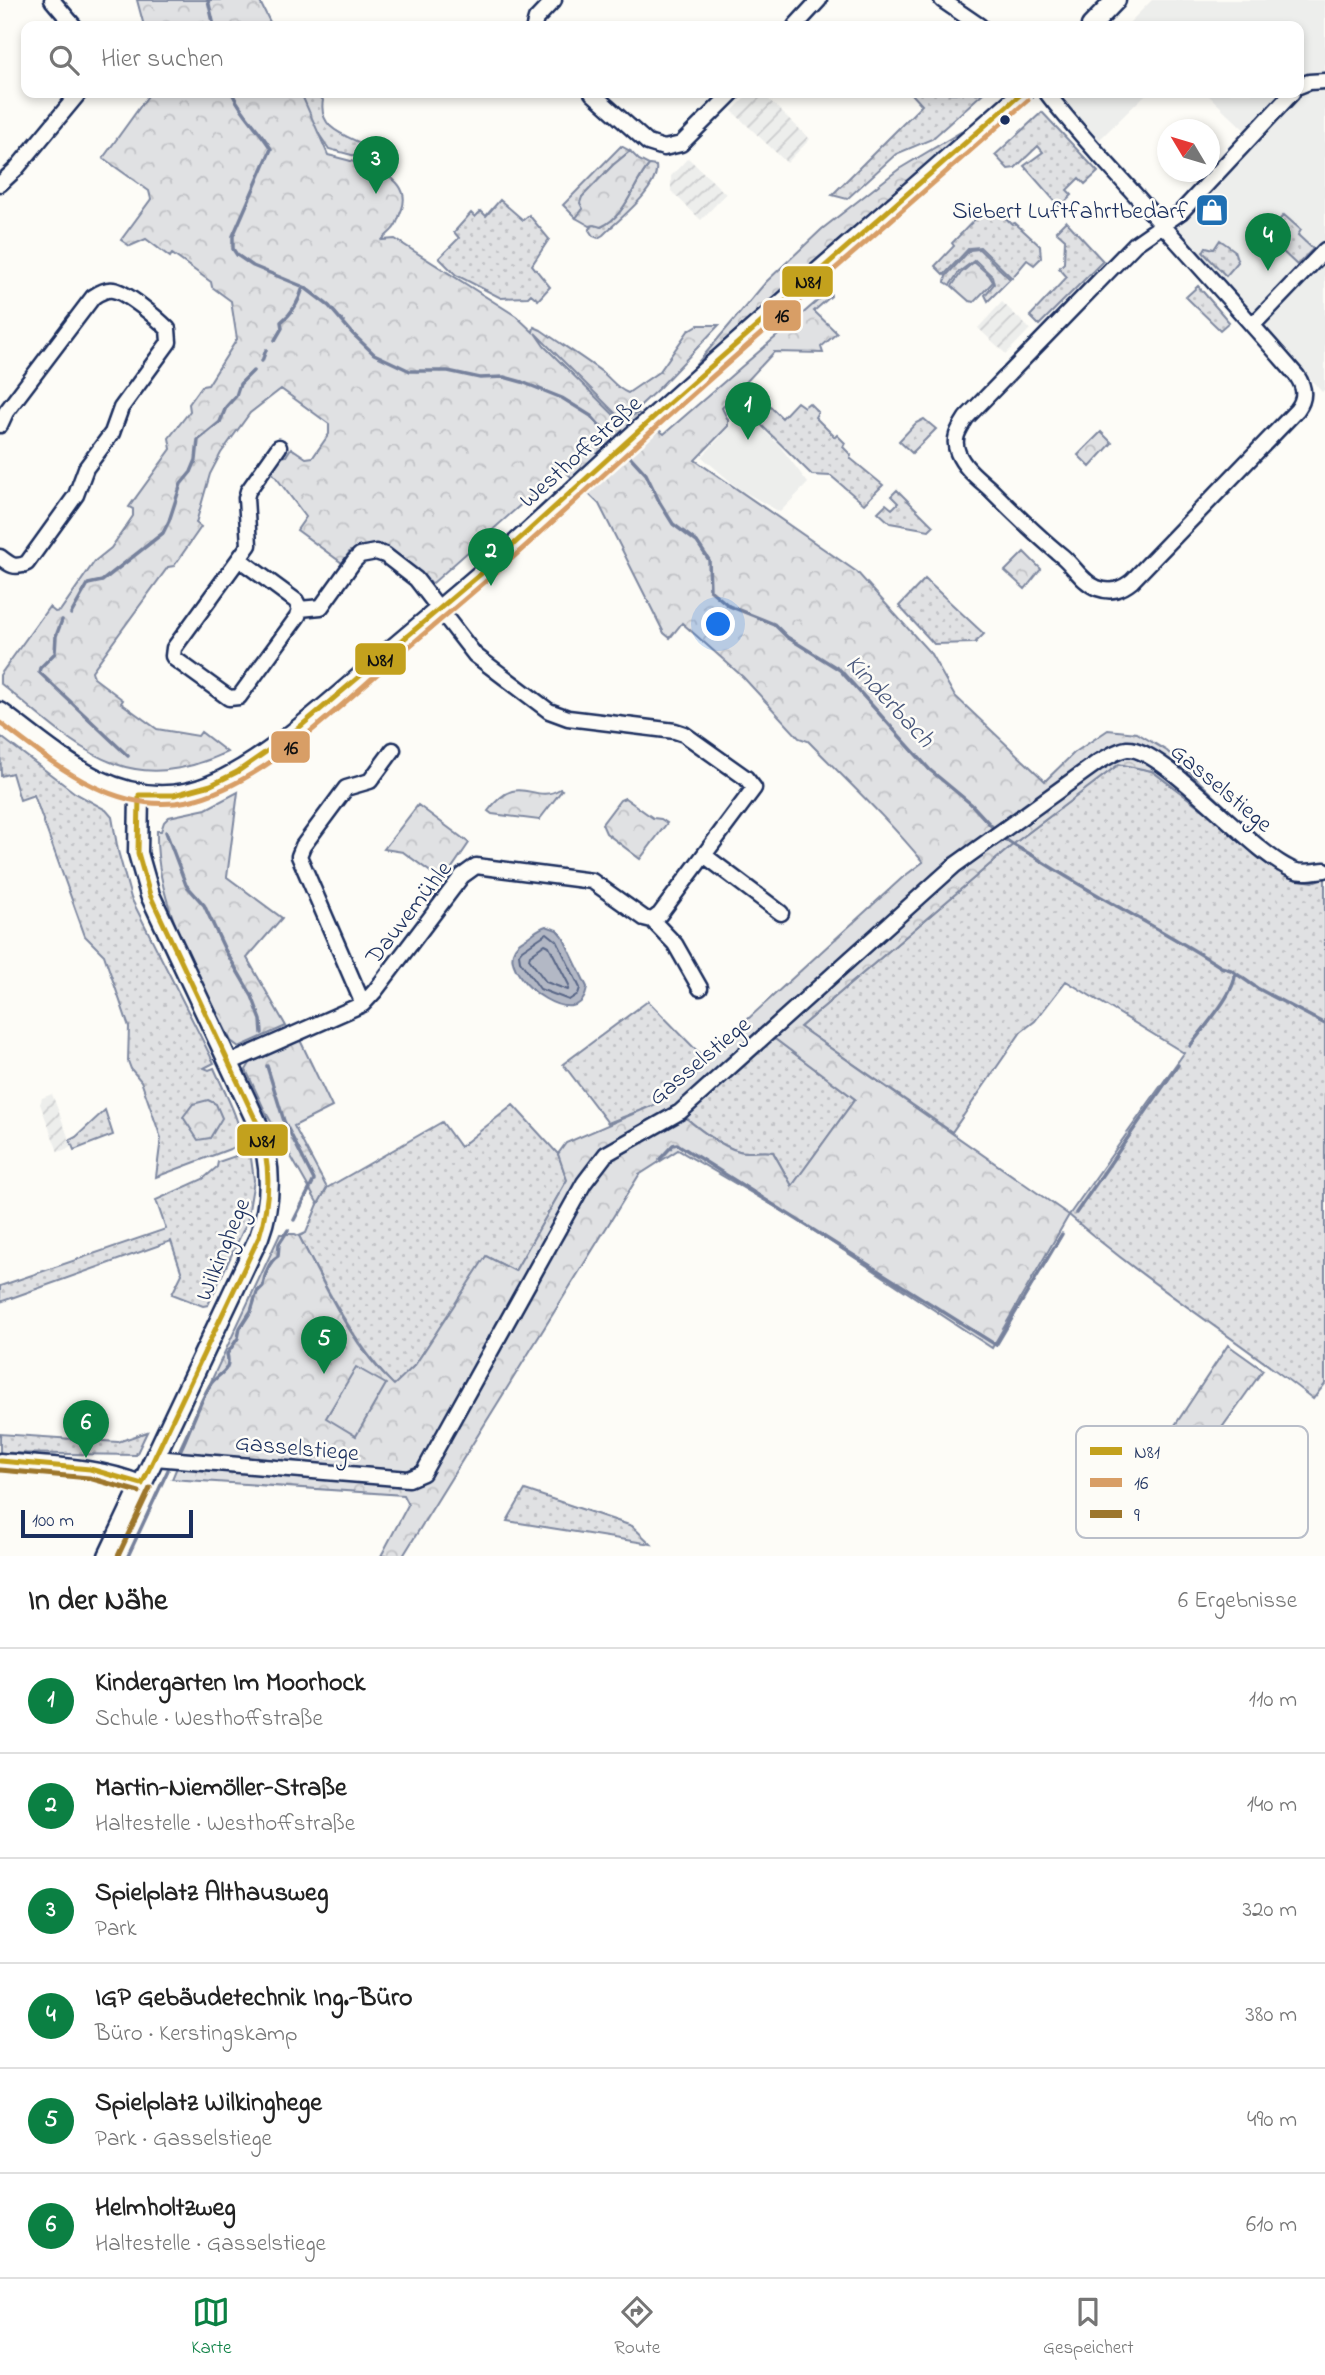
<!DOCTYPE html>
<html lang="de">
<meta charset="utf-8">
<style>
:root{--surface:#fff;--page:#f6f6f6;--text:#222;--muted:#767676;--line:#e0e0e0;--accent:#0b8043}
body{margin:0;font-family:"Indie Flower",sans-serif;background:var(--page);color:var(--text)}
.compass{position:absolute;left:1157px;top:119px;width:63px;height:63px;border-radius:50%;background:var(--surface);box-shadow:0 4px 10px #0003;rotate:308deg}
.scale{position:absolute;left:21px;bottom:18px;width:172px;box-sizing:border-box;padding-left:7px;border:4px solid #1b2f5e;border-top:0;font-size:19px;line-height:24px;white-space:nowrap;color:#1b2f5e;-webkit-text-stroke:5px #fdfcf7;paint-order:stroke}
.you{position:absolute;left:719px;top:625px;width:24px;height:24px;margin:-18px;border:5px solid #fff;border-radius:50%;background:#1a73e8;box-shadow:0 0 0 10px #1a73e833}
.badge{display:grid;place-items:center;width:46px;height:46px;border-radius:50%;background:var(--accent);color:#fff;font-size:23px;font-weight:700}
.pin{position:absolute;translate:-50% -58px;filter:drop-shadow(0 2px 4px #0008)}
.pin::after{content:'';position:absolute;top:37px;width:24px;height:21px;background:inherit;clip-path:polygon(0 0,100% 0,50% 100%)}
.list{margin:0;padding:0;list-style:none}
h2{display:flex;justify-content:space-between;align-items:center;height:91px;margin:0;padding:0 28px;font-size:30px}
h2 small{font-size:23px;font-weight:400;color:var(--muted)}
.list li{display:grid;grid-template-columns:46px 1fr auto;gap:21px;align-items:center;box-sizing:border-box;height:105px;padding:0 28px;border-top:2px solid var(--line)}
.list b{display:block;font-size:26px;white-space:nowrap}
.list p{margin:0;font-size:23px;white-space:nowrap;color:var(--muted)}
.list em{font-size:23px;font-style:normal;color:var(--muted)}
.icon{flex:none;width:38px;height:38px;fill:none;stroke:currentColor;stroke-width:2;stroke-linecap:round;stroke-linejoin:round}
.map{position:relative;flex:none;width:1325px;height:1556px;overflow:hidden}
.search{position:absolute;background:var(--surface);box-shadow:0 4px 10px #0003;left:21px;right:21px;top:21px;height:77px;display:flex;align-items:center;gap:18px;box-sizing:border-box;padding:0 24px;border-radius:14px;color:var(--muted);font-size:26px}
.sheet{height:721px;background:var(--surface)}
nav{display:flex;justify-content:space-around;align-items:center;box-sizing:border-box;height:98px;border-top:2px solid var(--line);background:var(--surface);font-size:19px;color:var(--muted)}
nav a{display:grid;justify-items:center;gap:4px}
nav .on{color:var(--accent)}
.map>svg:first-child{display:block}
.built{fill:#edeeec}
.industrial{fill:url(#industrial-furrows)}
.grass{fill:url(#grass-dots);stroke:#7e88a0;stroke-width:2}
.forest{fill:url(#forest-crowns);stroke:#7e88a0;stroke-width:2;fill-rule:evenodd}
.pitch{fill:#e0e1e3;stroke:#7e88a0;stroke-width:2}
.water{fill:#b3b8c5;stroke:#76819c;stroke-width:2}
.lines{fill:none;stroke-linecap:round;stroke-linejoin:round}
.shore{stroke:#586687;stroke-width:2}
.stream{stroke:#76819c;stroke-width:3.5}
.minor-casing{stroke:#1b2f5e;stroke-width:19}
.tertiary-casing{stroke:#1b2f5e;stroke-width:23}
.minor{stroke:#fdfcf7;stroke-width:14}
.tertiary{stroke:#fdfcf7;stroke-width:18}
.bus-1-casing{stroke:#fdfcf7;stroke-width:10}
.bus-2-casing{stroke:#fdfcf7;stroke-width:10}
.bus-3-casing{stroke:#fdfcf7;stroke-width:10}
.bus-1{stroke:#c3a11d;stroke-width:5}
.bus-2{stroke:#d89e66;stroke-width:5}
.bus-3{stroke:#9d762c;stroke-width:5}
.bus-dot{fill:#1b2f5e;stroke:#fdfcf7;stroke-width:2.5}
.labels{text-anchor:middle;stroke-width:5;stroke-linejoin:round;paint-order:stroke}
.poi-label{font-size:24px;fill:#1b2f5e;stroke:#fdfcf7;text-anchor:end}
.street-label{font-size:24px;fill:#1b2f5e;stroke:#fdfcf7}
.water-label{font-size:26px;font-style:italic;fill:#49587d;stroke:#fdfcf7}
.key{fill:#fdfcf7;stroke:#b9bec9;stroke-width:2}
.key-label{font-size:19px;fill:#1b2f5e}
.line-badge{stroke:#fdfcf7;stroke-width:2.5}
.pale-badge-label{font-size:19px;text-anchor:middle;font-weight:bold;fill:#111}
</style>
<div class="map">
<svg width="1325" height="1556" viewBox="0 0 1325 1556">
<defs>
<pattern id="industrial-furrows" width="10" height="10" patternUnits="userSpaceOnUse" patternTransform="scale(1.75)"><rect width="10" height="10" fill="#edeeec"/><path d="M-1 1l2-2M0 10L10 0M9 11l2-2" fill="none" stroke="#cbcccd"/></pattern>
<pattern id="grass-dots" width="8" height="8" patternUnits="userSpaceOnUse" patternTransform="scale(1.75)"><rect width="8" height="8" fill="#e0e1e3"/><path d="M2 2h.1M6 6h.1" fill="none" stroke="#c0c1c5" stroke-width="1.8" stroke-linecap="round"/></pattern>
<pattern id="forest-crowns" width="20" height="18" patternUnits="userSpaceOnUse" patternTransform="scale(1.75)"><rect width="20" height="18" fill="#e0e1e3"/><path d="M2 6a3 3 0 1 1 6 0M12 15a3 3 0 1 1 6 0" fill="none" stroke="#c0c1c5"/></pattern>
</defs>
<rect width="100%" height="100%" fill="#fdfcf7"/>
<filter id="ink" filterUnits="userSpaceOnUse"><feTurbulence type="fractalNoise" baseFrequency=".0143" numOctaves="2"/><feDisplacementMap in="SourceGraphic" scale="14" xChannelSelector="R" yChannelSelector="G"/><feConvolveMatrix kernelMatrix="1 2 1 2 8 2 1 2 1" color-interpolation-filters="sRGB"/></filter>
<g filter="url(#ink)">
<path class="built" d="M1152,0H1325V389L1322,392L1173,225L1254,139L1206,93H1299V26H1126Z
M1061,93H1147L1099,140L1059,94Z
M744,411L779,445L808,483L780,512L739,489L702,457Z"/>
<path class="industrial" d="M750,93H762L810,139L787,163L732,111Z
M688,158L726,194L701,220L671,191V176Z
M1002,302L1030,329L1006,354L978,328Z
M52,1094L72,1147L58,1152L40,1104L42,1098Z"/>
<path class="grass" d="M291,93H317L323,100C317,134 354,136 375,151C382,156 389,165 395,171L363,158L329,149Z
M914,93H983L932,139L896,154L847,199L832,195L922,105L912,94Z
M1042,112L1098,172L1085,184L1079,178L1067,190L1072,195L1060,207L1024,166L1043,152L1038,146L1015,168L1008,169L995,155Z
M621,146L630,151L613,165L582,197L583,209L576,218L563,205Z
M649,165L656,166C660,188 618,220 603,235L598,238L593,236L589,230L594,224L601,227C627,215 632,185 649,165Z
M500,200L523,220L529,215L549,239L532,265L550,287L538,300L531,294L528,297L501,298L456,275L439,258L459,238L454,232L471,213L475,217L481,211L486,216Z
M1000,213L1012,224L1015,223L1040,246L1041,258L1034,265L1027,260L1012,278L980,247L969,248L944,275L935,266L954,246L952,243L980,214Z
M1284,215L1301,230L1298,235L1313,249L1297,265L1265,235Z
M1066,221L1103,261L1039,325L1030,316L1067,277L1059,268L1064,263L1065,239L1056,231Z
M1220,240L1234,250L1238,262L1226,276L1203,252L1206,247L1214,249Z
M979,249L1010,279L988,301L985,295L994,284L992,276L975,260L959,272L950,285L945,282L946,276L970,250Z
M1198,286L1229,322L1220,330L1186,297Z
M760,396L782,418L797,402L804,407L809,403L818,412L815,417L835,437L837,435L845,443L843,447L851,455L850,458L883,485L864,504L831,476L812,475L747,411Z
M924,419L936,429L912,453L899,441L916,423Z
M897,490L933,526L929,530L890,523L878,512L886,504L892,509L898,503L891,496Z
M925,579L984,634L975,643L934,644L899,606Z
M0,736L75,793L106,810L112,817L118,851L131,898L214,1063L204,1068L209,1070L214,1068C225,1093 239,1118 243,1144L156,1177L161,1138L141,1081L131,1069L128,1061L129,1027L104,955L85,936L34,795L20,800L12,773L1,776Z
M1119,764L1152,771L1295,879L1313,882L1325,877V1384L1313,1399C1233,1336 1145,1282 1069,1215L1184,1053L1066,981L1035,1021L1021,1032L952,1132L800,1027L1016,842Z
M648,1001L705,1059L654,1105L608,1123L563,1064Z
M775,1039L855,1099L792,1186L773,1152C762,1150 748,1154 739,1151C721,1146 694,1126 681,1113L751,1048Z
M513,1105L558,1154L567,1180L515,1271L487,1257L415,1365L394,1386C353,1341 327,1290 299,1236L306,1233L318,1204L327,1188L442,1122L460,1147Z
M105,1110L113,1135L74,1150L70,1140L76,1137Z
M250,1151L254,1180L247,1222L208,1305L203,1306L172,1294L182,1274L171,1241L0,1302V1286L166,1229L156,1200L203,1179L217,1167L218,1162Z
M147,1432L136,1455L0,1453V1434L118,1442Z
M525,1490L632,1526L651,1544L507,1521Z"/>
<path class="forest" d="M137,0H259L272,26H144Z
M150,93H301L328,155C353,162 415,172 402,209C399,215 398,224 393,229C390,233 385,236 382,240L395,239L516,316L533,332L534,327L541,330C561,344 582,357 602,372C611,379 617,389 628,393L660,371L688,331L698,325H719L659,388L631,414L621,416L616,414L535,333L544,346L620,421L638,413L642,416L689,373L766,282L822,229L899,169L961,132L969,129L644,418L664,434L830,290L831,296L814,311L837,333L821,347L823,353L774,352L722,408L728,420V426L695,460L857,572L931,654L954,695L1045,781L1074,753L1108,730L1137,733L1167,751L1267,846L1296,862L1295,879L1152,771L1119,764L1016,842L800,1027L1069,1215L992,1348L796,1219L678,1150L639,1175L403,1556H381L408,1505L403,1495L172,1479L182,1455L177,1454L280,1234H295L299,1236C326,1288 351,1345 394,1385L415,1365L486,1256L515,1271L567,1180L558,1154L566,1143L654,1105L902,878L923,862C888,819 847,781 808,741L799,738L743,677L682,623L670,638L664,633L599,504L562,468L433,583L426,581L395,556L350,551L342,563L297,530L306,517L269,468L276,458L286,456L291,448L306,458L313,457L329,434V424L281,389L250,413L221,453L210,474L196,523L201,527L174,566L168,567L92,671L94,678L123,700L121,703L157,729L198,736L201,732L227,752C124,801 76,745 0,683V675L49,607L55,612L60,611L95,561L111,548L133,516V509L129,507L171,449L169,438L190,411L189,404L202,386L208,385L237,339L231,301L212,287L211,282L172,254L170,257L146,239L130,246L121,240L151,199L149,191L103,158ZM775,1039L855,1099L792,1186L773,1152C762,1150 748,1154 739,1151C722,1147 694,1126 681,1113L751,1048Z
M630,151L639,160L649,165C632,185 627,215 601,227L594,225L590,226L576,218L583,209L580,203L582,197L613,165Z
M974,262L989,275L993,282L974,302L969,301L952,286L961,273Z
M1101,432L1112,443L1090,467L1078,455Z
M1024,552L1041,569L1025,589L1005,571Z
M560,789L562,790L539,820L492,814L488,811C520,769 532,806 560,789Z
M238,792L227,877L282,918L247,958L286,1026L239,1047L231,1041C199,975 155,906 157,831H161L164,822L169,817L206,809Z
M625,798L653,818L661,819L667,823L640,859L606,833L602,824L620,800Z
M418,805L469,843L443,881L403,852L384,849Z
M300,1040L332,1107L294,1126L327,1188L318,1204L265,1111L246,1070L252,1060Z
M208,1100L216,1104L222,1118L210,1138L198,1140L183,1117L193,1104Z
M1228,1345L1263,1370L1181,1485L1150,1463Z"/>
<path class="pitch" d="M356,1367L386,1384L356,1436L326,1418Z"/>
<path class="water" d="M546,926L557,930L563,937L587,987C582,1035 505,982 513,952C515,944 522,941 528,937C534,933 539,928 546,926Z"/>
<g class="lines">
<path class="shore" d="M547,933L557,941L580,988L578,994L569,1000L540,989L520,961L519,954L522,950Z
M545,944L549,946L569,985L568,990L546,982L529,959L530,955Z"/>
<path class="stream" d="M208,0L214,26
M232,93C242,114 259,129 271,149L233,236V249L237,255L253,266L304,287L329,306L353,334L374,354L410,371H448L480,378L504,377L522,382L562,398L591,416L616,444
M275,340L282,328L281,322C293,313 299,302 303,287
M262,361L266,350
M625,451L646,474L660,503L673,524L697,542L709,560L710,590L729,606L774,624L787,637L840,670L930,770L971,804L996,831
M71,614L88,584L102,581L163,533L169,521L181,484L191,472L196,460L198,440L220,422L226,407L236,396L240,384L253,371
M62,620L56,636L55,653L40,668L39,672L128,756
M166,832L186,885L204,905L225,950L252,996L261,1020L262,1033
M1002,836C1012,847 1026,850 1038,859C1098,898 1162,929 1221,967L1231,970L1257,988L1325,1024
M1190,1046C1201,1031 1236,992 1235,974
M267,1066L284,1121L314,1180L294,1220
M660,1159L673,1145L677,1144L996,1345L1062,1234
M1076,1213L1178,1065
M180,1451C191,1429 197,1407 210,1385C218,1373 232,1372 227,1354L238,1338L240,1328L251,1311L257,1292L263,1286C264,1276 269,1261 278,1256L279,1244L288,1230
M128,1556L168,1470"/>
<g class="minor-casing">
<path id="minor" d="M52,0L74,26
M942,0L980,26
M534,26L536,19L554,0
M795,26L819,0
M1299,86L1309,82L1325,81
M592,93L648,143L664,148L681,144L732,93
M1047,93C1075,130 1108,164 1139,199C1192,258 1245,316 1297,376C1305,388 1306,398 1297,410L1132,581C1121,590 1111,593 1097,588C1082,582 1074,566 1062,556C1036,535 1013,512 990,489C979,479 964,468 958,453C952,439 959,429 966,418L1135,244L1181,212L1292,93
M0,184L16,169L79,93
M1253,325L1325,250
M0,425L6,412L93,297C99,293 106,289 113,290C127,292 158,319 168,329L169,342L121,408L112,433L86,468L76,495L27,563C15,569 10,565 0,557
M239,559L296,601L300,609
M704,855L781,913
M652,920L675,944L700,988
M363,1004L299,856L303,846L346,788L370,781L393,750
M229,1063L363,1004L375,991L462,876L476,866L592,881L644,918L652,920L660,914L754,788L746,778L684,734L675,731L568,718L549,711L475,655L416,579L385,555L376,552L360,555L354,561L321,607L300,609L298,616L239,697L229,698L175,659L173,656L174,648L249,545L246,498L248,491L279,447
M155,1458L409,1479L423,1473L584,1183L606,1154L680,1112L955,865L1098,762C1107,758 1117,750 1127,749C1162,746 1251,853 1293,870C1303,874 1315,871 1325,870
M0,1461C46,1465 99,1465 142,1484"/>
</g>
<g class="tertiary-casing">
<path id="tertiary" d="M1091,26L1116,0
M0,712C55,753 111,807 185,793C247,782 335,698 383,657C426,620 471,584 513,546C555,508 596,469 638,431C765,317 895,206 1022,93
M108,1556L259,1237C273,1199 272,1163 258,1125L150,895L138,853L139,795"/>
</g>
<use href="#minor" class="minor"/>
<use href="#tertiary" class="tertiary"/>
<g class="bus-1-casing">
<path id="bus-1" d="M139,795H174L211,785L237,772L289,736L483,572L666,406L1022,93
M139,795L138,853L150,895L258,1125C271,1163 271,1198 259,1237L142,1484
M0,1461L90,1469L142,1484"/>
</g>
<g class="bus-2-casing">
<path id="bus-2" d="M0,723C54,764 115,816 188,801C260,786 337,708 392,661C428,630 466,599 502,567C550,525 596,481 643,439C770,324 900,213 1028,100"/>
</g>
<g class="bus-3-casing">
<path id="bus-3" d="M0,1470L89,1478L139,1492
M118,1556L150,1488"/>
</g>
<use href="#bus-1" class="bus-1"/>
<use href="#bus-2" class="bus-2"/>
<use href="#bus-3" class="bus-3"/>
</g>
</g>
<defs>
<g id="shop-square" transform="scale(1.75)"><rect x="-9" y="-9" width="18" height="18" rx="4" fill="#1f6fb2" stroke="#fdfcf7"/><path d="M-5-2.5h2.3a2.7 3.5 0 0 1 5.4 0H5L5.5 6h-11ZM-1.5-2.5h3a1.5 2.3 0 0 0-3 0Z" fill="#fff"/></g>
</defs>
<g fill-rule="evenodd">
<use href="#shop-square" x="1212" y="210"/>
</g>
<circle class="bus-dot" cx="1005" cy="120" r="6"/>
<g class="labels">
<g class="poi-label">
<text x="1188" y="218">Siebert Luftfahrtbedarf</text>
</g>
<g class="street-label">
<text transform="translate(580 451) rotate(-42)" y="8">Westhoffstraße</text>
<text transform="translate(1222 787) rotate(40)" y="8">Gasselstiege</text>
<text transform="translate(408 912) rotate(-52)" y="8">Dauvemühle</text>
<text transform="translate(699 1060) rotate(-40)" y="8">Gasselstiege</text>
<text transform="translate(222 1249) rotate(-68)" y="8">Wilkinghege</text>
<text transform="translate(297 1447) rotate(5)" y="8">Gasselstiege</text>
</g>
<g class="water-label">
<text transform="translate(891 700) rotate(47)" y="9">Kinderbach</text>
</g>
</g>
<rect x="1076" y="1426" width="232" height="112" rx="10" class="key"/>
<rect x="1090" y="1447" width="32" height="8" fill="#c3a11d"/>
<rect x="1090" y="1478" width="32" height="9" fill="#d89e66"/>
<rect x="1090" y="1510" width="32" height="8" fill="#9d762c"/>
<g class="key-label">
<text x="1134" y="1458">N81</text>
<text x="1134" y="1489">16</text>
<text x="1134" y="1521">9</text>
</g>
<g class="line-badge">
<rect x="781" y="265" width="53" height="33" rx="7" fill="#c3a11d"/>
<rect x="762" y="299" width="40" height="33" rx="7" fill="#d89e66"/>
<rect x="354" y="642" width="53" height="34" rx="7" fill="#c3a11d"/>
<rect x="270" y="730" width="41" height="34" rx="7" fill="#d89e66"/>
<rect x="236" y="1123" width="53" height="34" rx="7" fill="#c3a11d"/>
</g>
<g class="pale-badge-label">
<text x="808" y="288">N81</text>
<text x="782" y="322">16</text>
<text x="380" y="666">N81</text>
<text x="291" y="754">16</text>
<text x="262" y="1147">N81</text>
</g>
</svg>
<svg class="compass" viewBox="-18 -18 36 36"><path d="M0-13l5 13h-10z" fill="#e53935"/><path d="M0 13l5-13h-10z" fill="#767676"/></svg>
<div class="scale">100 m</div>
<div class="you"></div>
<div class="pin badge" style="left:748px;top:440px">1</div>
<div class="pin badge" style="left:491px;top:586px">2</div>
<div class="pin badge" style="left:376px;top:194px">3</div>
<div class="pin badge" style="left:1268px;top:271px">4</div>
<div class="pin badge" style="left:324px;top:1374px">5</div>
<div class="pin badge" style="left:86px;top:1458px">6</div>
<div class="search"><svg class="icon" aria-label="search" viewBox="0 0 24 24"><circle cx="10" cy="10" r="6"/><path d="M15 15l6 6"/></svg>Hier suchen</div>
</div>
<section class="sheet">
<h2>In der Nähe<small>6 Ergebnisse</small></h2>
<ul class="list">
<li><span class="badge">1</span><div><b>Kindergarten Im Moorhock</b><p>Schule · Westhoffstraße</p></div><em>110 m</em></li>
<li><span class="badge">2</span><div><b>Martin-Niemöller-Straße</b><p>Haltestelle · Westhoffstraße</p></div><em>140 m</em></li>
<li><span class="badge">3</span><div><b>Spielplatz Althausweg</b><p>Park</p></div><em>320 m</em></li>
<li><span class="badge">4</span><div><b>IGP Gebäudetechnik Ing.-Büro</b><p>Büro · Kerstingskamp</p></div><em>380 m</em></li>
<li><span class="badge">5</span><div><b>Spielplatz Wilkinghege</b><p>Park · Gasselstiege</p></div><em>490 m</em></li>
<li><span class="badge">6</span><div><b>Helmholtzweg</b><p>Haltestelle · Gasselstiege</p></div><em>610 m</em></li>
</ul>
</section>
<nav>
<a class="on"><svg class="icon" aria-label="map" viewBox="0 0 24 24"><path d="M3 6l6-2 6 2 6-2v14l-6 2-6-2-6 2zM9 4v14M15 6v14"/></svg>Karte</a>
<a><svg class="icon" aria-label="directions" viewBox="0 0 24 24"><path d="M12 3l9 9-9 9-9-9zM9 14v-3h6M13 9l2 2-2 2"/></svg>Route</a>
<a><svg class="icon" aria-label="saved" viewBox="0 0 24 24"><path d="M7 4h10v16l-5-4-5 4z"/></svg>Gespeichert</a>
</nav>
